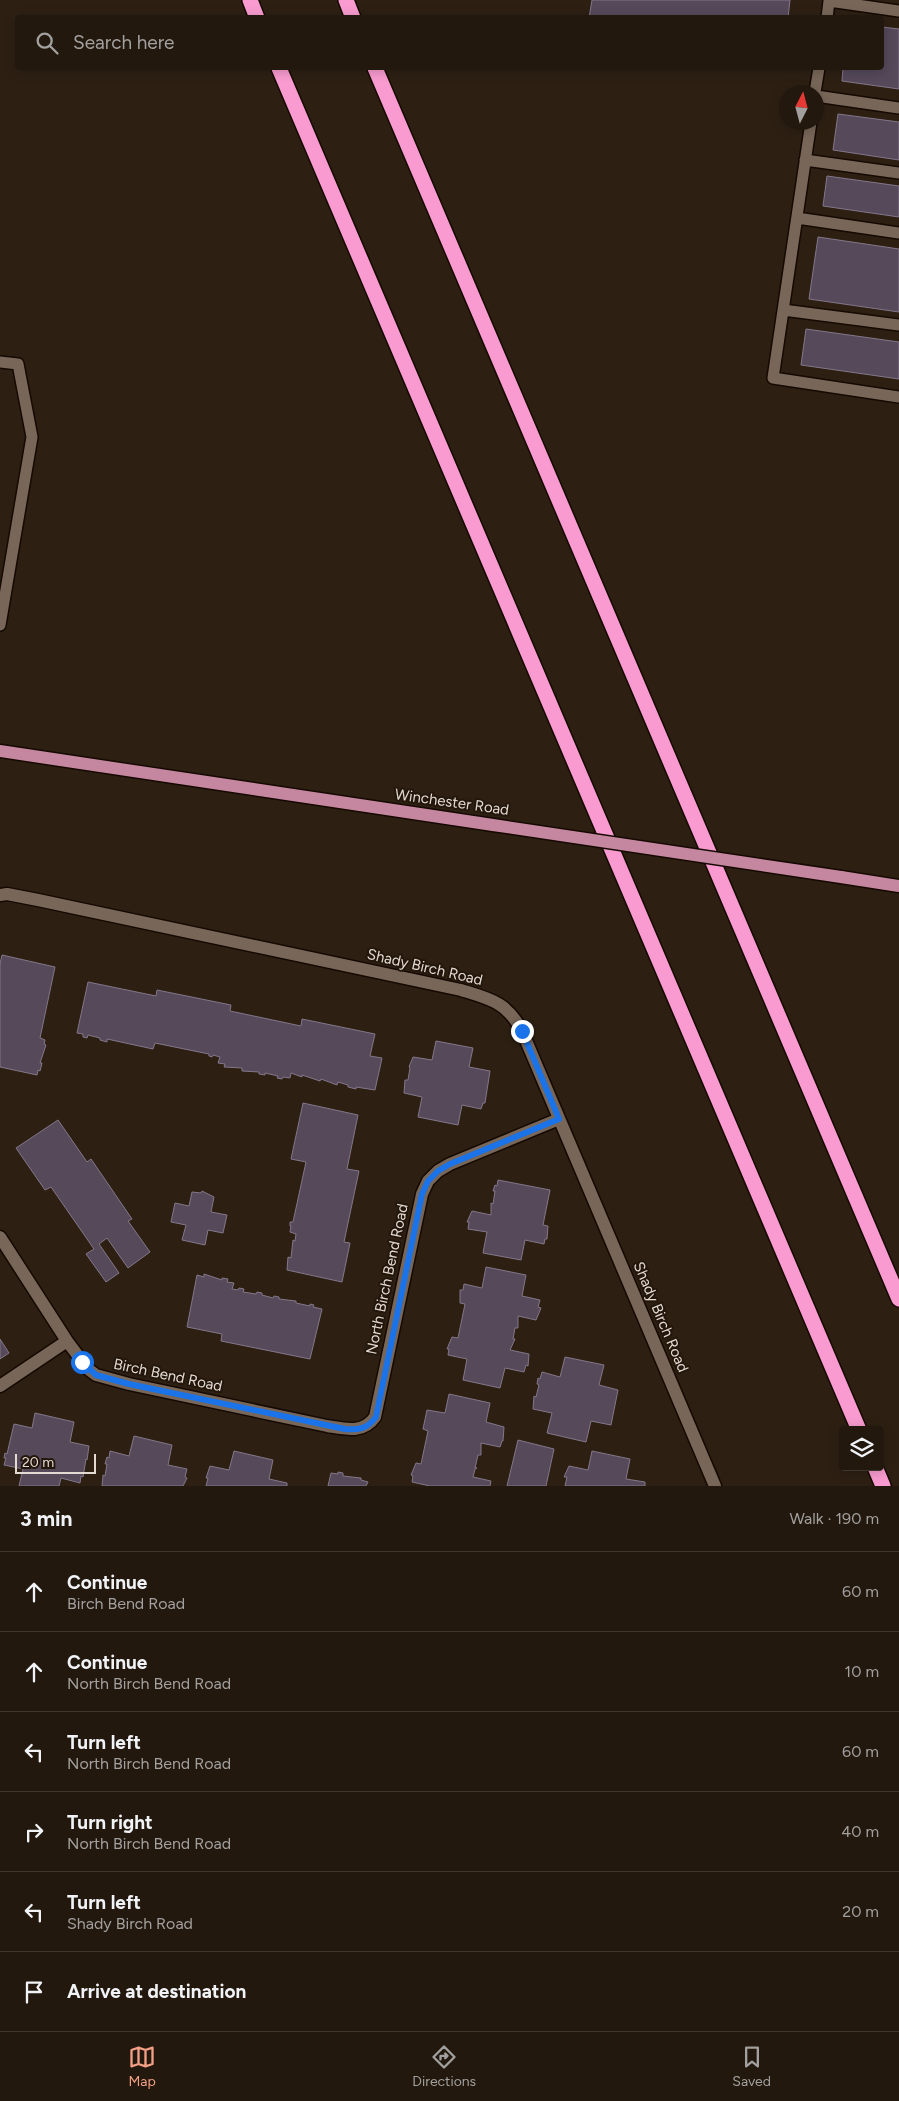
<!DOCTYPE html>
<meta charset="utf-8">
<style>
:root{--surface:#22180e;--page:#2e251c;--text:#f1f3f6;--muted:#a2a09e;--line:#3f372e;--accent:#f39f85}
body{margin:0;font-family:Figtree,sans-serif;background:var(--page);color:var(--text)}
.controls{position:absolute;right:15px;bottom:15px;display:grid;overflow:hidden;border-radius:5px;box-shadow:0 2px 12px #0003}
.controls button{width:45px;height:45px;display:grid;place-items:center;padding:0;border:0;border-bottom:1px solid var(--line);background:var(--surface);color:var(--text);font:25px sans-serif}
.compass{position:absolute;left:779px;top:85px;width:45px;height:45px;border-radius:50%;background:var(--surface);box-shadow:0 2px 12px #0003;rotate:6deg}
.scale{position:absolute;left:15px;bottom:12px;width:81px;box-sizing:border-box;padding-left:5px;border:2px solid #e3dad2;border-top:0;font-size:14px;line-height:18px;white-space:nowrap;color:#e3dad2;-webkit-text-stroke:4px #23160a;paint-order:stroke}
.stop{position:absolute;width:15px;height:15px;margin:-11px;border:4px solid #1a73e8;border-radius:50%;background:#fff}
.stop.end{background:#1a73e8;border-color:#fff;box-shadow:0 1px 5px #0008}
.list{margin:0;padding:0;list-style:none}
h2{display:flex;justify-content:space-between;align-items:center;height:65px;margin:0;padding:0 20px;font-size:21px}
h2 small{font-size:16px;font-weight:400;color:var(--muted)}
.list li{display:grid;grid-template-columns:32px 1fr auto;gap:15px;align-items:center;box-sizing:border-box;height:80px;padding:0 20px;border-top:1px solid var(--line)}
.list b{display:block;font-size:19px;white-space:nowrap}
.list p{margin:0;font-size:16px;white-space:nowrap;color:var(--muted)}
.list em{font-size:16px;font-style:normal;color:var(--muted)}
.icon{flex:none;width:28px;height:28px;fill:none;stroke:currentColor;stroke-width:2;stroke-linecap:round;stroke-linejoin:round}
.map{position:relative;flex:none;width:899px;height:1486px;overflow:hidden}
.search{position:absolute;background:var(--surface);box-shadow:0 2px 12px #0003;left:15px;right:15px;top:15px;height:55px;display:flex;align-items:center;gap:12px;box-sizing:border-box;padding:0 18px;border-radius:5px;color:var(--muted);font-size:19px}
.sheet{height:545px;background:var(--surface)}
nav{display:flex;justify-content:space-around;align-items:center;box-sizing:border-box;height:70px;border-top:1px solid var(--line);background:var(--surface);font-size:14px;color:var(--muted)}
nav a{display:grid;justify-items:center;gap:2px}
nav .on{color:var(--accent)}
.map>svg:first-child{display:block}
.building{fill:#55495a;stroke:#847789}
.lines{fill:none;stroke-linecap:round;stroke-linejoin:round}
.service-casing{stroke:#150901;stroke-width:14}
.minor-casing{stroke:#150901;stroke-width:15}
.primary-casing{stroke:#150901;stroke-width:15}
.motorway-casing{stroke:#150901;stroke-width:18}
.service{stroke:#786759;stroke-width:11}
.minor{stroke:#786759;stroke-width:12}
.primary{stroke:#c586a0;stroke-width:12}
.motorway{stroke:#f99bd0;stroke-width:15}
.primary-bridge-casing{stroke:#150901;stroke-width:15;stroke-linecap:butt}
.primary-bridge{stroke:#c586a0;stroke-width:12}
.route{stroke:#1a73e8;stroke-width:6}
.labels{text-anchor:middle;stroke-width:4;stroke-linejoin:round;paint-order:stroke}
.street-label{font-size:15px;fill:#e3dad2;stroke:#23160a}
</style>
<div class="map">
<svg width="899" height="1486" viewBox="0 0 899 1486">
<rect width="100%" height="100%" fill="#2d2013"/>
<path class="building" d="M592,0H790L788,18H589Z
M882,27L899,29V89L842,81L843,68H882Z
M838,114L899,122V160L833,150Z
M827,176L899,186V217L823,206Z
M818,237L899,249V312L809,299Z
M806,329L899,342V379L801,365Z
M2,955L55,967L40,1038L45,1040L44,1044L46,1045L40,1063H42L40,1071L38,1070L37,1075L0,1067V964Z
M88,982L156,996L157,990L231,1005L230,1011L301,1026L302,1019L375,1034L370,1056L382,1058L375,1090L356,1087V1089L348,1087V1085L338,1082L337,1085L321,1079L320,1081L302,1075V1077L291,1073L290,1078L283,1077L282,1079L277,1078L278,1076L265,1073V1075L259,1074V1072L242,1071V1068L224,1067L225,1064L218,1063L220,1057L213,1055L212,1057L209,1056V1054L155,1043L153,1049L107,1039V1042L100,1040V1038L88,1035L87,1038L83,1037V1034L77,1033Z
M436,1041L473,1048L469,1067L490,1071L485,1103H483L481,1109L462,1105L458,1125L418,1117L422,1097L404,1093L405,1080H408L410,1068L409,1067L413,1057L432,1060Z
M303,1103L358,1115L347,1169L359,1171L344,1242L350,1243L342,1282L287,1270L288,1257L291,1258L293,1240L295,1241L296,1234L290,1232L291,1226H290V1222H293L306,1162L291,1159Z
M58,1120L87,1162L91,1159L132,1219L128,1221L150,1252L128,1268L107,1238L99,1244L119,1273L106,1282L86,1254L94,1249L51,1187L45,1190L16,1148Z
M498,1180L550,1190L543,1225L548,1226L547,1239H545L544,1244L525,1240L521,1260L483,1253L487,1232L468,1229L469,1222H467L472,1211L491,1215V1203L493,1204L495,1191H493L495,1185L497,1186Z
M202,1191L214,1197L211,1212L227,1215L223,1233L208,1230L205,1245L182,1240L186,1225L171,1222L175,1203L189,1206L192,1192L201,1193Z
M486,1267L526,1275L522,1296L540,1300L538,1307L541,1308L536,1320L518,1316V1328H515L513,1339H515L510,1350L529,1354L528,1366L526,1365L524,1372L505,1368L500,1388L463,1380L467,1359L448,1355L449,1349H447L452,1337L458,1338L465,1304L460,1303V1290H463L464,1284L482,1288Z
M204,1274L222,1280V1278L228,1279L227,1282L234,1283L232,1289L238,1290L239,1288L244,1289L243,1292L256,1294L257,1292L262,1293V1295L273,1298L274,1296L279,1297V1299L296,1301V1303L310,1306V1304L314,1305L313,1307L322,1309L310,1359L221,1341L222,1334L187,1327L197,1275L204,1277Z
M0,1339L9,1353L0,1359Z
M565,1357L604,1365L599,1385L618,1390L611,1425L591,1421L586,1442L547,1433L552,1413L533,1409L534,1396L536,1397L539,1385L537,1384L538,1378L540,1379L542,1372L560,1377Z
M449,1394L490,1403L486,1422L504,1427L503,1441H502L500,1447L481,1443V1455H478L475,1468H477L475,1469L473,1477L491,1481L490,1486H430L412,1482L413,1476L411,1475L416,1463L421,1464L428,1431L423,1429L427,1410L445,1413Z
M35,1413L74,1422L70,1442L89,1446L87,1460L86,1459L83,1477L81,1476L80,1483L61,1478L59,1486H19L23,1469L4,1465L6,1458H4L5,1453L7,1454L14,1424L32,1428Z
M134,1436L172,1445L168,1465L187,1469L185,1477L187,1478L183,1486H102L103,1475L105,1476L107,1464H105L107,1457L109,1458L110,1451L129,1456Z
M518,1440L554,1449L546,1486H507Z
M234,1451L273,1460L269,1479L287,1483V1486H206L208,1478H206L210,1466L229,1470Z
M592,1451L630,1459L626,1479L645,1482V1486H565L567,1477H564L569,1466L588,1470Z
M338,1472L343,1473V1476L361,1478V1480L368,1482L366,1486H328L331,1473L338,1474Z"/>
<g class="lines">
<g class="service-casing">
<path id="service" d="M827,18L829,1L899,11
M815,92L819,68
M816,96L899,108
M811,122L773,378L899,397
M805,160L899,173
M797,218L899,233
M783,310L899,325
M0,362L18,364L32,437L0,625"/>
</g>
<g class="minor-casing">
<path id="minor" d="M0,895L7,894L38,900L461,990C490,999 507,1002 522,1031L715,1486
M0,1237L67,1341
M0,1386L67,1341L88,1369L96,1375L129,1384L327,1426C346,1429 363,1434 375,1417L422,1194L428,1181L438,1171L450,1164L559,1119"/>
</g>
<g class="primary-casing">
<path id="primary" d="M0,751L493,825
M841,877L899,886"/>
</g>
<g class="motorway-casing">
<path id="motorway" d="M250,0L257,18
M346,0L353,18
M279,68L859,1430
M375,68L899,1299
M875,1467L883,1486"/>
</g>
<use href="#service" class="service"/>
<use href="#minor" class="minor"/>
<use href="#primary" class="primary"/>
<use href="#motorway" class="motorway"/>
<g class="primary-bridge-casing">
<path id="primary-bridge" d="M493,825L841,877"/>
</g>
<use href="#primary-bridge" class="primary-bridge"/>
</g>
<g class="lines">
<path class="route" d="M82,1362L96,1375L129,1384L345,1429C359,1430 367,1429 376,1417L422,1194L428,1181L438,1171L450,1164L559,1119L522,1031"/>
</g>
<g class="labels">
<g class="street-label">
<text transform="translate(452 802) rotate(8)" y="5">Winchester Road</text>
<text transform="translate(425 967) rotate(13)" y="5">Shady Birch Road</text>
<text transform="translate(387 1279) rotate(-78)" y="5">North Birch Bend Road</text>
<text transform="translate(661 1317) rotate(67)" y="5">Shady Birch Road</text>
<text transform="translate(168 1375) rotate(12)" y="5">Birch Bend Road</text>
</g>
</g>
</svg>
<div class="controls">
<button><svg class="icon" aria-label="layers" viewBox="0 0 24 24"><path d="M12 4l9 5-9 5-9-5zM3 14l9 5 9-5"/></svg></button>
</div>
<svg class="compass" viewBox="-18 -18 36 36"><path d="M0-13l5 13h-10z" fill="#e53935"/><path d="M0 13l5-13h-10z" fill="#a2a09e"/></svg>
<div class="scale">20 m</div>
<div class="stop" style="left:82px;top:1362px"></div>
<div class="stop end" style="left:522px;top:1031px"></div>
<div class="search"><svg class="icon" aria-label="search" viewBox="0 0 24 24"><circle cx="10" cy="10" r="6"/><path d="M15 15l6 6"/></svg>Search here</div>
</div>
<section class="sheet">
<h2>3 min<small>Walk · 190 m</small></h2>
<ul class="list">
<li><svg class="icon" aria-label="ahead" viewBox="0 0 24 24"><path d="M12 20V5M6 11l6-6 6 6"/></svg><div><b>Continue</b><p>Birch Bend Road</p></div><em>60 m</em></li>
<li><svg class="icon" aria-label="ahead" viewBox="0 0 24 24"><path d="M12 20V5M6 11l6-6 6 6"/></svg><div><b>Continue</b><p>North Birch Bend Road</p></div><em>10 m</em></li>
<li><svg class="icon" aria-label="left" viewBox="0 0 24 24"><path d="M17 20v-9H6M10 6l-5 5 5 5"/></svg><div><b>Turn left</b><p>North Birch Bend Road</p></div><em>60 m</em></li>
<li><svg class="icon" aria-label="right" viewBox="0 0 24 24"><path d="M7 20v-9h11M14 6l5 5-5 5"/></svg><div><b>Turn right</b><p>North Birch Bend Road</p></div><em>40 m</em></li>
<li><svg class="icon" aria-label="left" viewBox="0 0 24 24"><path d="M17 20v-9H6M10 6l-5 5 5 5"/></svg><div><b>Turn left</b><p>Shady Birch Road</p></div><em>20 m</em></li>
<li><svg class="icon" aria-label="arrive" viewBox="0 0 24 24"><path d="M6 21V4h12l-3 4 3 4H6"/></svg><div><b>Arrive at destination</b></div></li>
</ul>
</section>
<nav>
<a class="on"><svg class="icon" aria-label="map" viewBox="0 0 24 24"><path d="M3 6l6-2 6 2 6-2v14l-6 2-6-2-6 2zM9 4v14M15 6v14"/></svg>Map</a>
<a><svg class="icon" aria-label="directions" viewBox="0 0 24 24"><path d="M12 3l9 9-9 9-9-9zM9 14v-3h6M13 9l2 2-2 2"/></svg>Directions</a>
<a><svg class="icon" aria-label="saved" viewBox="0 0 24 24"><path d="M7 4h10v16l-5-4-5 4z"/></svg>Saved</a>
</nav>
